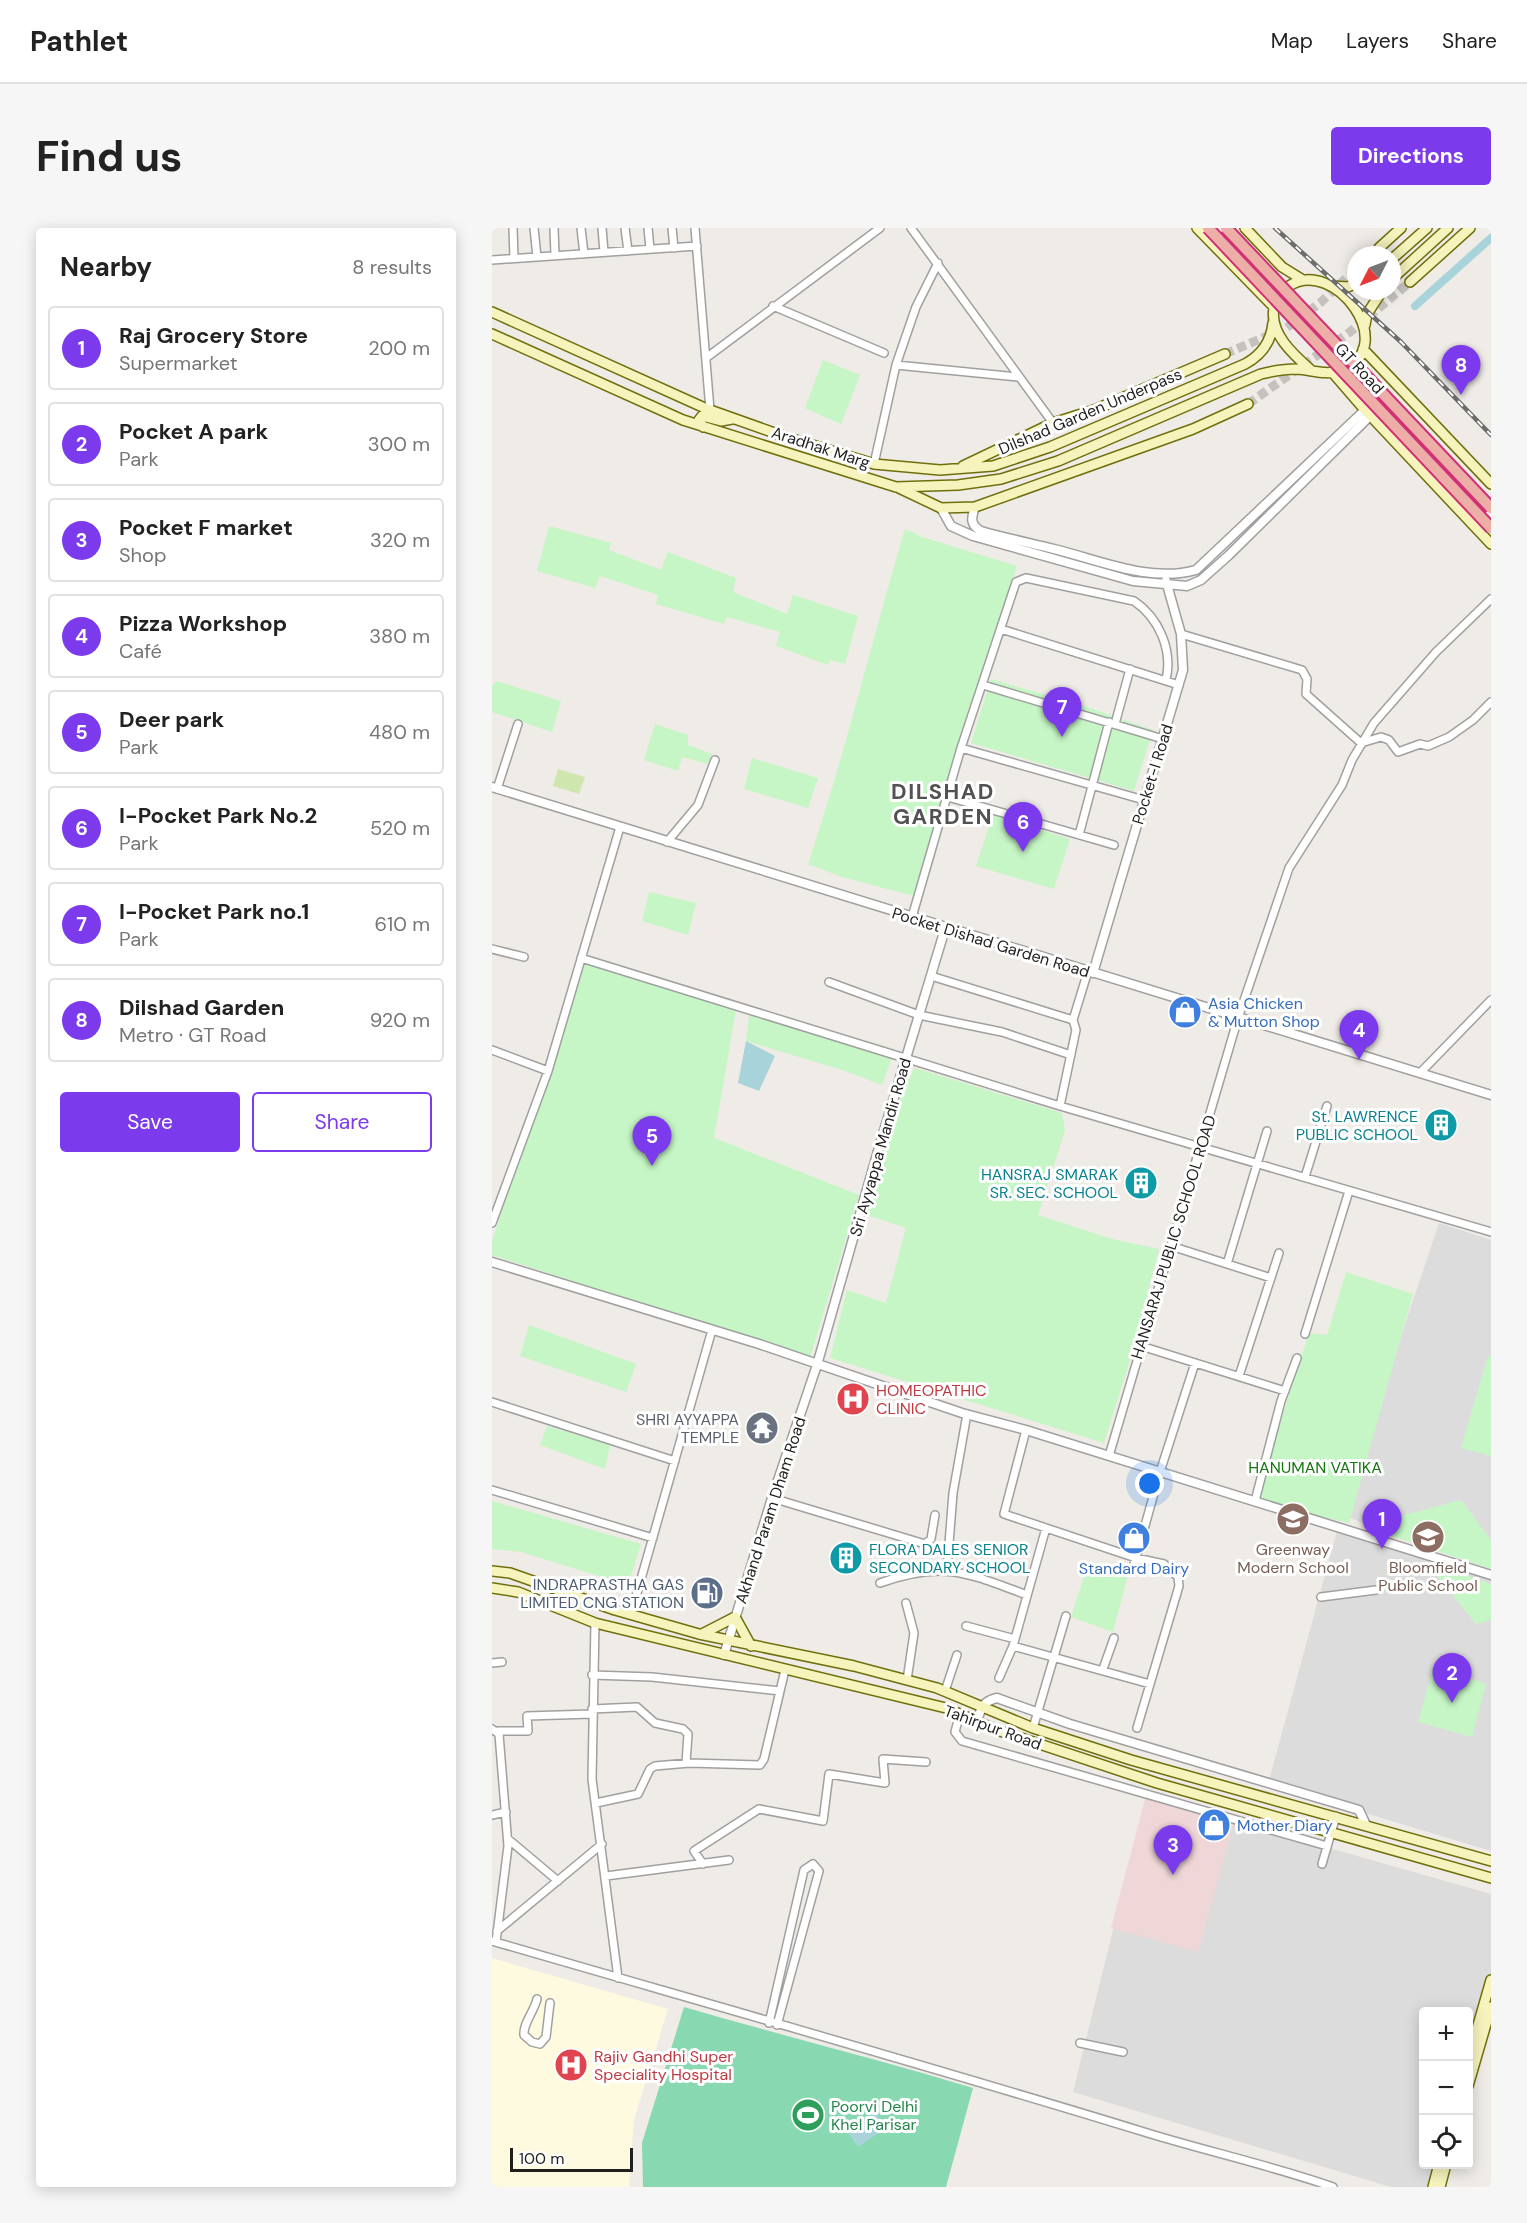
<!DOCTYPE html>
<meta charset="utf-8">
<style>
:root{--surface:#fff;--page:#f6f6f6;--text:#222;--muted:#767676;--line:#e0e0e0;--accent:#7c3aed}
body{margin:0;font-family:"DM Sans",sans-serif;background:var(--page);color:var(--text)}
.controls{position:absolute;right:18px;bottom:18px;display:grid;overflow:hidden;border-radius:6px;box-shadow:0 3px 15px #0003}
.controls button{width:54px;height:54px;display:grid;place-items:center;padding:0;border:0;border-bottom:2px solid var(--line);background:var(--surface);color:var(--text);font:30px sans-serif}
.compass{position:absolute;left:855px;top:18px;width:54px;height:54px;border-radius:50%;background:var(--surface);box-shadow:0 3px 15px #0003;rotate:228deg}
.scale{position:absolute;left:18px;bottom:15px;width:123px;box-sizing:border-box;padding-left:6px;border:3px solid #1f1f1f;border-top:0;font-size:16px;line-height:21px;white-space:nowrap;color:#1f1f1f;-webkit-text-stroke:4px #fff;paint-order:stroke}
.you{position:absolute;left:658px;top:1256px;width:21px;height:21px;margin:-15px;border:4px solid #fff;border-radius:50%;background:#1a73e8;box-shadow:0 0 0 9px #1a73e833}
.badge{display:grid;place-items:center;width:39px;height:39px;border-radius:50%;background:var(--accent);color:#fff;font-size:20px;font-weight:700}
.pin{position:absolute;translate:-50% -50px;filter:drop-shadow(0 2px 3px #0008)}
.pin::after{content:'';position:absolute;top:32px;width:21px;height:18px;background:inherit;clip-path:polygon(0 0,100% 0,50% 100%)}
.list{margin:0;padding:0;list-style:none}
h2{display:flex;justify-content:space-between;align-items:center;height:78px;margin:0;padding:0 24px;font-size:26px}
h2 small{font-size:20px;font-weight:400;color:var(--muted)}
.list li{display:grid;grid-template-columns:39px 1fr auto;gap:18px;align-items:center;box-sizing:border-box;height:84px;margin:0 12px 12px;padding:0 12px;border:2px solid var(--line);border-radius:6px}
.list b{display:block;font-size:22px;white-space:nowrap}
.list p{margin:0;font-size:20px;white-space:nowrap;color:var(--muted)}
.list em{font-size:20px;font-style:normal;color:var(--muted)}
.actions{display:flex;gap:12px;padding:18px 24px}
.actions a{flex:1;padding:14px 0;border:2px solid var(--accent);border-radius:6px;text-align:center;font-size:21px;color:var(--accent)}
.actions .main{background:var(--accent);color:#fff}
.icon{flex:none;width:33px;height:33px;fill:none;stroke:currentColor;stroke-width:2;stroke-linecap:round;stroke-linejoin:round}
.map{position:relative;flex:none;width:999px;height:1959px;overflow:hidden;border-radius:6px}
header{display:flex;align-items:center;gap:36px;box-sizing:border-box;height:84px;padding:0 30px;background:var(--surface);border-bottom:2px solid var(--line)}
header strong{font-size:28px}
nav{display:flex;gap:33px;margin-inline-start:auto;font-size:21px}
.intro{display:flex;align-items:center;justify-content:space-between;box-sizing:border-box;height:144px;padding:0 36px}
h1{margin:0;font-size:42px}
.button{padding:15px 27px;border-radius:6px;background:var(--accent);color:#fff;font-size:21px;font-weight:700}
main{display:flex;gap:36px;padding:0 36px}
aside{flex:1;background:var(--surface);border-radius:6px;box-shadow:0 3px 15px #0003}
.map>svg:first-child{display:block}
.residential{fill:#dddcdc}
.commercial{fill:#efd6d7}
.education{fill:#fdfae0}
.grass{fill:#cfe6af}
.park{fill:#c6f6c5}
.pitch{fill:#88d9b2}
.water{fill:#a9d3da}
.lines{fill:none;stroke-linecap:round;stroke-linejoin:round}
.canal{stroke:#a9d3da;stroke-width:8}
.secondary-tunnel{stroke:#c5c2be;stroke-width:9;stroke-dasharray:9 4.5;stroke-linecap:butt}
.minor-casing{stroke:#a0a0a0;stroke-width:10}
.tertiary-casing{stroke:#a0a0a0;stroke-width:11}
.secondary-casing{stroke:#6f700c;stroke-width:12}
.minor{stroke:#fff;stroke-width:7}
.tertiary{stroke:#fff;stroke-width:8}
.secondary{stroke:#f6f3bd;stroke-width:9}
.rail-casing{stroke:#6d6d6d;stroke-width:4.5}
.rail{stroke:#fff;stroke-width:2;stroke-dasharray:7;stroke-linecap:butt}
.trunk-bridge-casing{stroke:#d03076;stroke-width:14;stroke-linecap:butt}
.trunk-bridge{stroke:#ecaea6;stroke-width:10}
.labels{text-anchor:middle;stroke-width:6;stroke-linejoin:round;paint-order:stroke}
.street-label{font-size:16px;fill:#1f1f1f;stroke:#fff}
.shop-label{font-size:16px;fill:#366cbe;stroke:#fff;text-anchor:start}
.culture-label{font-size:16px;fill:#0d838f;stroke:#fff;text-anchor:end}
.health-label{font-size:16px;fill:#be3a42;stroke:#fff;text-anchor:start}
.worship-label{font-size:16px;fill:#5b616d;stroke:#fff;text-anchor:end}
.park-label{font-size:16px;fill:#147712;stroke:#fff}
.education-label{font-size:16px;fill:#785e54;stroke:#fff}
.service-label{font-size:16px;fill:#4e5e75;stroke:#fff;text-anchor:end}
.leisure-label{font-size:16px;fill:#27864d;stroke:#fff;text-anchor:start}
.district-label{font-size:22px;font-weight:bold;letter-spacing:1.5px;fill:#525252;stroke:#fff}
</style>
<header>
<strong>Pathlet</strong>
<nav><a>Map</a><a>Layers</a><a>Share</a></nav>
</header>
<div class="intro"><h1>Find us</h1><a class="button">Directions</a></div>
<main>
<aside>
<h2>Nearby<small>8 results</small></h2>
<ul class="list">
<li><span class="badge">1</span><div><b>Raj Grocery Store</b><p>Supermarket</p></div><em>200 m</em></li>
<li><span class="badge">2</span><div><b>Pocket A park</b><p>Park</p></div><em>300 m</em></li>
<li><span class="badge">3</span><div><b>Pocket F market</b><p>Shop</p></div><em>320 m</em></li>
<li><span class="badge">4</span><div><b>Pizza Workshop</b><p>Café</p></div><em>380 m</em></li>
<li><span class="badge">5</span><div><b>Deer park</b><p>Park</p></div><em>480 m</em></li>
<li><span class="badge">6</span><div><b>I-Pocket Park No.2</b><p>Park</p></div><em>520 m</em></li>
<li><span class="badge">7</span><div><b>I-Pocket Park no.1</b><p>Park</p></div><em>610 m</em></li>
<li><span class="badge">8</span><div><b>Dilshad Garden</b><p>Metro · GT Road</p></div><em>920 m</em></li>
</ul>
<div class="actions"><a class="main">Save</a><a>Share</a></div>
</aside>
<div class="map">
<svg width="999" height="1959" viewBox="0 0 999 1959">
<rect width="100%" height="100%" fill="#efebe6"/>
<path class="residential" d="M947,995L999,1012V1340L849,1287Z
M846,1299L999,1346V1623L776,1556Z
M654,1568L999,1666V1753L977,1832L976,1784H932V1936L947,1937L940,1959H899L581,1864Z"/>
<path class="commercial" d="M654,1568L742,1594L706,1724L619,1700Z"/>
<path class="education" d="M0,1730L176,1781L142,1892L137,1959H0Z"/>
<path class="grass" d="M66,541L93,549L87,566L61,558Z"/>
<path class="park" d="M331,132L368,147L349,196L313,180Z
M57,298L119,315L117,322L169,342L176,324L244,350L241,364L295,386L301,367L366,388L353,436L338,432L336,437L284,418L288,404L235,389L232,396L164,376L166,367L108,348L103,360L45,343Z
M413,301L430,309L525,338L466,520L422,668L350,649L316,636C353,526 380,412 413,301Z
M499,451L598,480L661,502L642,563L479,515Z
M4,453L69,473L60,504L0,484V459Z
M163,496L196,507V517L220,526L216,536L190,529L186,543L152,532Z
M260,530L326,550L316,580L252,561Z
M501,587L578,611L562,661L484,638Z
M157,664L204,675L196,707L150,693Z
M96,727L238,771L240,780L244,782L222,910L367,967L318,1130L0,1027V1013Z
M258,780L403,821L390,857L353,843L254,813Z
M423,840L570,885L573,902L546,987L620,1011L667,1021L639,1129L612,1215L338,1130L355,1062L394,1075L414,1000L375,987L412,859Z
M854,1044L921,1066L857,1295L763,1273L817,1105L835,1107Z
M37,1097L144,1136L134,1164L28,1128Z
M996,1128L999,1129V1228L969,1220Z
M55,1198L118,1217L113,1241L48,1217Z
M969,1272L999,1312V1341L870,1298Z
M0,1273L149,1316L136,1357L29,1324L0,1321Z
M597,1333L637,1343L621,1404L579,1389Z
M934,1334L999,1356V1392L984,1396Z
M942,1437L994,1456L980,1509L926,1494Z"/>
<path class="pitch" d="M192,1779C288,1807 385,1831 481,1860L454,1959H151L150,1915Z"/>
<path class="water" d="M254,813L283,828L267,863L246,855Z
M383,1884L394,1900L366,1919L355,1903Z"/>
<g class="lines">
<path class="canal" d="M923,78L999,10"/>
<path class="secondary-tunnel" d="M733,126L794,100L828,75L864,41
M756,176L858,104L918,54"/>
<g class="minor-casing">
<path id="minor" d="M21,0L22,30
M42,0L45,29
M62,0L63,27
M89,0L92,26
M110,0L112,24
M133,0L136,23
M156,0L158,21
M180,0L182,20
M203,0L218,182
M419,0L561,195
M0,32L205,18
M281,78L392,125
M214,130L388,0
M404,137L526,149
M382,236L404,137L424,79L446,35
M509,401L687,457
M689,406L810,442L815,451L814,466L869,515L889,509L897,512L906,524L928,516L936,518L957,509L981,492L999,474
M491,457L671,511
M623,496L638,441
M469,520L652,572
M5,561L26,496
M456,569L622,617
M587,607L617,494
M175,614L206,577L223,532
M420,689L469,520L524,354L534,350L642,373C667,390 681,422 674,452
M0,721L32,729
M89,730L568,878L999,1004
M439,748L581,792L584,802L568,878
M337,754L427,787L510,804L579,827
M581,792L596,743
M0,822L56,843
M928,845L999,772
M813,949L835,878
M0,995L56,843L128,599
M679,1018L779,1050
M735,1036L775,903
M813,1106L857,963
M649,1118L793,1163
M747,1148L787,1025
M0,1174L183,1233
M534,1202L512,1286L644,1330L672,1336L686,1349L687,1358L645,1500
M617,1228L746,790L797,640L850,557L860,532L882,495L944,424L999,371
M0,1262L161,1310
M280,1270L433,1316L439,1311L443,1287
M763,1273L789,1173L805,1130
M455,1341L461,1265L475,1186
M640,1344L668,1244L703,1135
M388,1355C452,1332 475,1345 535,1367
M829,1369L884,1362
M414,1375L422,1405L415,1452
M139,1386L220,1102
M103,1395L100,1551L126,1750
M474,1398L523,1411
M521,1418L658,1456
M0,1435L10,1434
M611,1441L622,1410
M100,1447L160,1449L288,1463
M507,1450L521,1418L554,1300
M453,1463L465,1427
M100,1481L145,1479L163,1495L191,1501L196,1506L194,1535
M468,1485L463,1504L470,1513L835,1618
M541,1500L574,1388
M0,1501L7,1506L16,1618L4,1714
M6,1503H36L35,1488L100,1486
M104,1575L146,1566L158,1541L163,1538L197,1535L268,1537L272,1531L293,1442
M0,1587L14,1584
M16,1611L66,1653
M211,1636L202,1623L267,1581L331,1593L337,1546L393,1555L391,1531L434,1534
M830,1636L844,1588
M114,1648L237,1632
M5,1703L110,1616
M0,1713C217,1776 434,1837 649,1903C713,1923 778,1937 841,1959
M45,1771C42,1784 31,1795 32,1807L40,1814L48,1816L54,1809L58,1775
M277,1795L312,1642L321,1636L327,1643L285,1797
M588,1815L631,1824"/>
</g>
<g class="tertiary-casing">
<path id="tertiary" d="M483,279C479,290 478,297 489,303C513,310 538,315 562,321C607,332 658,355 704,342L873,182
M449,280L459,298L481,308L641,353L695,358L709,352L737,327L878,188
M0,559L999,867
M601,745L691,442L689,406L674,353
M0,1034L267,1116L470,1185L534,1202L999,1347
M232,1427L280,1270L325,1137L388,916L453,701
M485,1493C489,1480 491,1473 505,1470L578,1496L867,1582L874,1597"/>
</g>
<g class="secondary-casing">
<path id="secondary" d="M705,0L782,79
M753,0L790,39L811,52
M887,20L909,0
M900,31L935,0
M900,51L956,0
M918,54L978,0
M839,58L856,59L864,55
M0,84L215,181L294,209L382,236L448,242L501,238L558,219L753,136C770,127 779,114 781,95
M873,97L875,86L890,63
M0,106L191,192L404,259L466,257L509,251L566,233L769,146C781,143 792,141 805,141C820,142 835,148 850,142C909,118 842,28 797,58C789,63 784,71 782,80C777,106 803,128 820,143
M871,121L999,256
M841,145L873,182L999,316
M211,199L207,192L210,188L229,193L240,191
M471,238L561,195L602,182L733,126
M407,260L449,280L483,279L701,201L756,176
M0,1343L18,1345L123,1382L207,1406L362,1438L445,1460L541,1500L639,1532L999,1633
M0,1360L26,1364L103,1395L454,1480L502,1501L665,1555L999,1650
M210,1406L243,1389L259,1418
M976,1832L999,1752
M976,1858L999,1779
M941,1959L947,1936
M948,1959L954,1936"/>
</g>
<use href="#minor" class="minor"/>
<use href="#tertiary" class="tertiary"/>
<use href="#secondary" class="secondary"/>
<g class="rail-casing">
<path id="rail" d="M783,0L909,114L999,207"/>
</g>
<use href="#rail" class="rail"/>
<g class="trunk-bridge-casing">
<path id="trunk-bridge" d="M716,0L999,300
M734,0L999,280"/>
</g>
<use href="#trunk-bridge" class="trunk-bridge"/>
</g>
<defs>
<g id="shop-disc" transform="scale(1.725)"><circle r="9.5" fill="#3f7fe0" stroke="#fff"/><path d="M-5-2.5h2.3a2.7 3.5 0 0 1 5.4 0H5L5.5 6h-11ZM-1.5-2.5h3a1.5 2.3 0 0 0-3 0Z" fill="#fff"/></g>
<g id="building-disc" transform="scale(1.725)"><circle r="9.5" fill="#0f9aa8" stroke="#fff"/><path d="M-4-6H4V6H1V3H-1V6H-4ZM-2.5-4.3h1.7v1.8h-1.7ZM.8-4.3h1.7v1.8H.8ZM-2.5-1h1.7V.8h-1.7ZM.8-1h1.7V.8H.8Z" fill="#fff"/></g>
<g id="hospital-disc" transform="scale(1.725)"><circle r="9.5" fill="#e0444e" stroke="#fff"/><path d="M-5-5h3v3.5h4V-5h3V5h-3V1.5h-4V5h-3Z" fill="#fff"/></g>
<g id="temple-disc" transform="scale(1.725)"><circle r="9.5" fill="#6b7280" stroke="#fff"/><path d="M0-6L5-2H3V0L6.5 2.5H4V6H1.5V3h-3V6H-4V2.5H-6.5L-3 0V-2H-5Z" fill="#fff"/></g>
<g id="school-disc" transform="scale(1.725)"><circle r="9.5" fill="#8d6e63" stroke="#fff"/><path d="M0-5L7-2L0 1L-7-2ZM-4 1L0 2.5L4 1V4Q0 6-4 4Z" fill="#fff"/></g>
<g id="fuel-disc" transform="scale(1.725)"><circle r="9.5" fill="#5c6f8a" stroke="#fff"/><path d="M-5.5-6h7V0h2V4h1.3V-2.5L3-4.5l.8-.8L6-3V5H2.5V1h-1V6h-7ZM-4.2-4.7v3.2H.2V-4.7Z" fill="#fff"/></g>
<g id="stadium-disc" transform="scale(1.725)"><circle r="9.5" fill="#2e9e5b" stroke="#fff"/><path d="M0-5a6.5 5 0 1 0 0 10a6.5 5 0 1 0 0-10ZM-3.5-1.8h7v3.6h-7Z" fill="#fff"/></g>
</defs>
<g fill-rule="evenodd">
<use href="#shop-disc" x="693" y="784"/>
<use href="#building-disc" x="949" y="897"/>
<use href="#building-disc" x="649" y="955"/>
<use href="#hospital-disc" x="361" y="1171"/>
<use href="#temple-disc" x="270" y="1200"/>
<use href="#school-disc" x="801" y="1291"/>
<use href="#school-disc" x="936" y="1309"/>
<use href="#shop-disc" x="642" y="1310"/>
<use href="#building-disc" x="354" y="1330"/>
<use href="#fuel-disc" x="215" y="1365"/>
<use href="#shop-disc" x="722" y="1597"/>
<use href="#hospital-disc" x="79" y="1837"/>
<use href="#stadium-disc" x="316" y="1887"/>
</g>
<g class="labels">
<g class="street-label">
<text transform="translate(868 140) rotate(47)" y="6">GT Road</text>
<text transform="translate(598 183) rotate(-23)" y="6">Dilshad Garden Underpass</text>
<text transform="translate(329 219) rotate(18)" y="6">Aradhak Marg</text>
<text transform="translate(660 546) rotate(-73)" y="6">Pocket-I Road</text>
<text transform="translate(499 714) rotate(17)" y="6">Pocket Dishad Garden Road</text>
<text transform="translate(388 919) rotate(-74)" y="6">Sri Ayyappa Mandir Road</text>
<text transform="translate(681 1009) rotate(-73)" y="6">HANSARAJ PUBLIC SCHOOL ROAD</text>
<text transform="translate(278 1282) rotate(-72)" y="6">Akhand Param Dham Road</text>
<text transform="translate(501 1499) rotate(20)" y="6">Tahirpur Road</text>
</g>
<g class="shop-label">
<text x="716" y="781">Asia Chicken<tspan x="716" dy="18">&amp; Mutton Shop</tspan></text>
<text x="642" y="1346" text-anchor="middle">Standard Dairy</text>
<text x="745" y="1603">Mother Diary</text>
</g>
<g class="culture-label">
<text x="926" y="894">St. LAWRENCE<tspan x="926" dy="18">PUBLIC SCHOOL</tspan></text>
<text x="626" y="952">HANSRAJ SMARAK<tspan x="626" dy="18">SR. SEC. SCHOOL</tspan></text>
<text x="377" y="1327" text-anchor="start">FLORA DALES SENIOR<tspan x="377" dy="18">SECONDARY SCHOOL</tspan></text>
</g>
<g class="health-label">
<text x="384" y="1168">HOMEOPATHIC<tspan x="384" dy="18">CLINIC</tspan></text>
<text x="102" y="1834">Rajiv Gandhi Super<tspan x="102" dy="18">Speciality Hospital</tspan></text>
</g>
<g class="worship-label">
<text x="247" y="1197">SHRI AYYAPPA<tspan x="247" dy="18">TEMPLE</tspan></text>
</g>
<g class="park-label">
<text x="823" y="1245">HANUMAN VATIKA</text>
</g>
<g class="education-label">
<text x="801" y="1327">Greenway<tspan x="801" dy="18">Modern School</tspan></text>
<text x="936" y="1345">Bloomfield<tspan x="936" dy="18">Public School</tspan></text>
</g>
<g class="service-label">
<text x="192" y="1362">INDRAPRASTHA GAS<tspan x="192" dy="18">LIMITED CNG STATION</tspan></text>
</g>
<g class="leisure-label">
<text x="339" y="1884">Poorvi Delhi<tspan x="339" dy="18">Khel Parisar</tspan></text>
</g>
<g class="district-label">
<text x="451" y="571">DILSHAD<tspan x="451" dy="25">GARDEN</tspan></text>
</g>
</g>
</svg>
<div class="controls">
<button>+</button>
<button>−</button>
<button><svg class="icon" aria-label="locate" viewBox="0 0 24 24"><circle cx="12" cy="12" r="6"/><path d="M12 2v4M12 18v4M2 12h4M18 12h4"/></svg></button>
</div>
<svg class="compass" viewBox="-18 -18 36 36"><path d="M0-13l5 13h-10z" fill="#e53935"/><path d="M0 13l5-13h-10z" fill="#767676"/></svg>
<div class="scale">100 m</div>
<div class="you"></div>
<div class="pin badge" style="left:890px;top:1321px">1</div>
<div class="pin badge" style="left:960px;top:1475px">2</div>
<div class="pin badge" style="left:681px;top:1647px">3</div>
<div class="pin badge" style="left:867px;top:832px">4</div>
<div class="pin badge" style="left:160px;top:938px">5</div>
<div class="pin badge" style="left:531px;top:624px">6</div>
<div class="pin badge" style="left:570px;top:509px">7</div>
<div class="pin badge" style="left:969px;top:167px">8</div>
</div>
</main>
